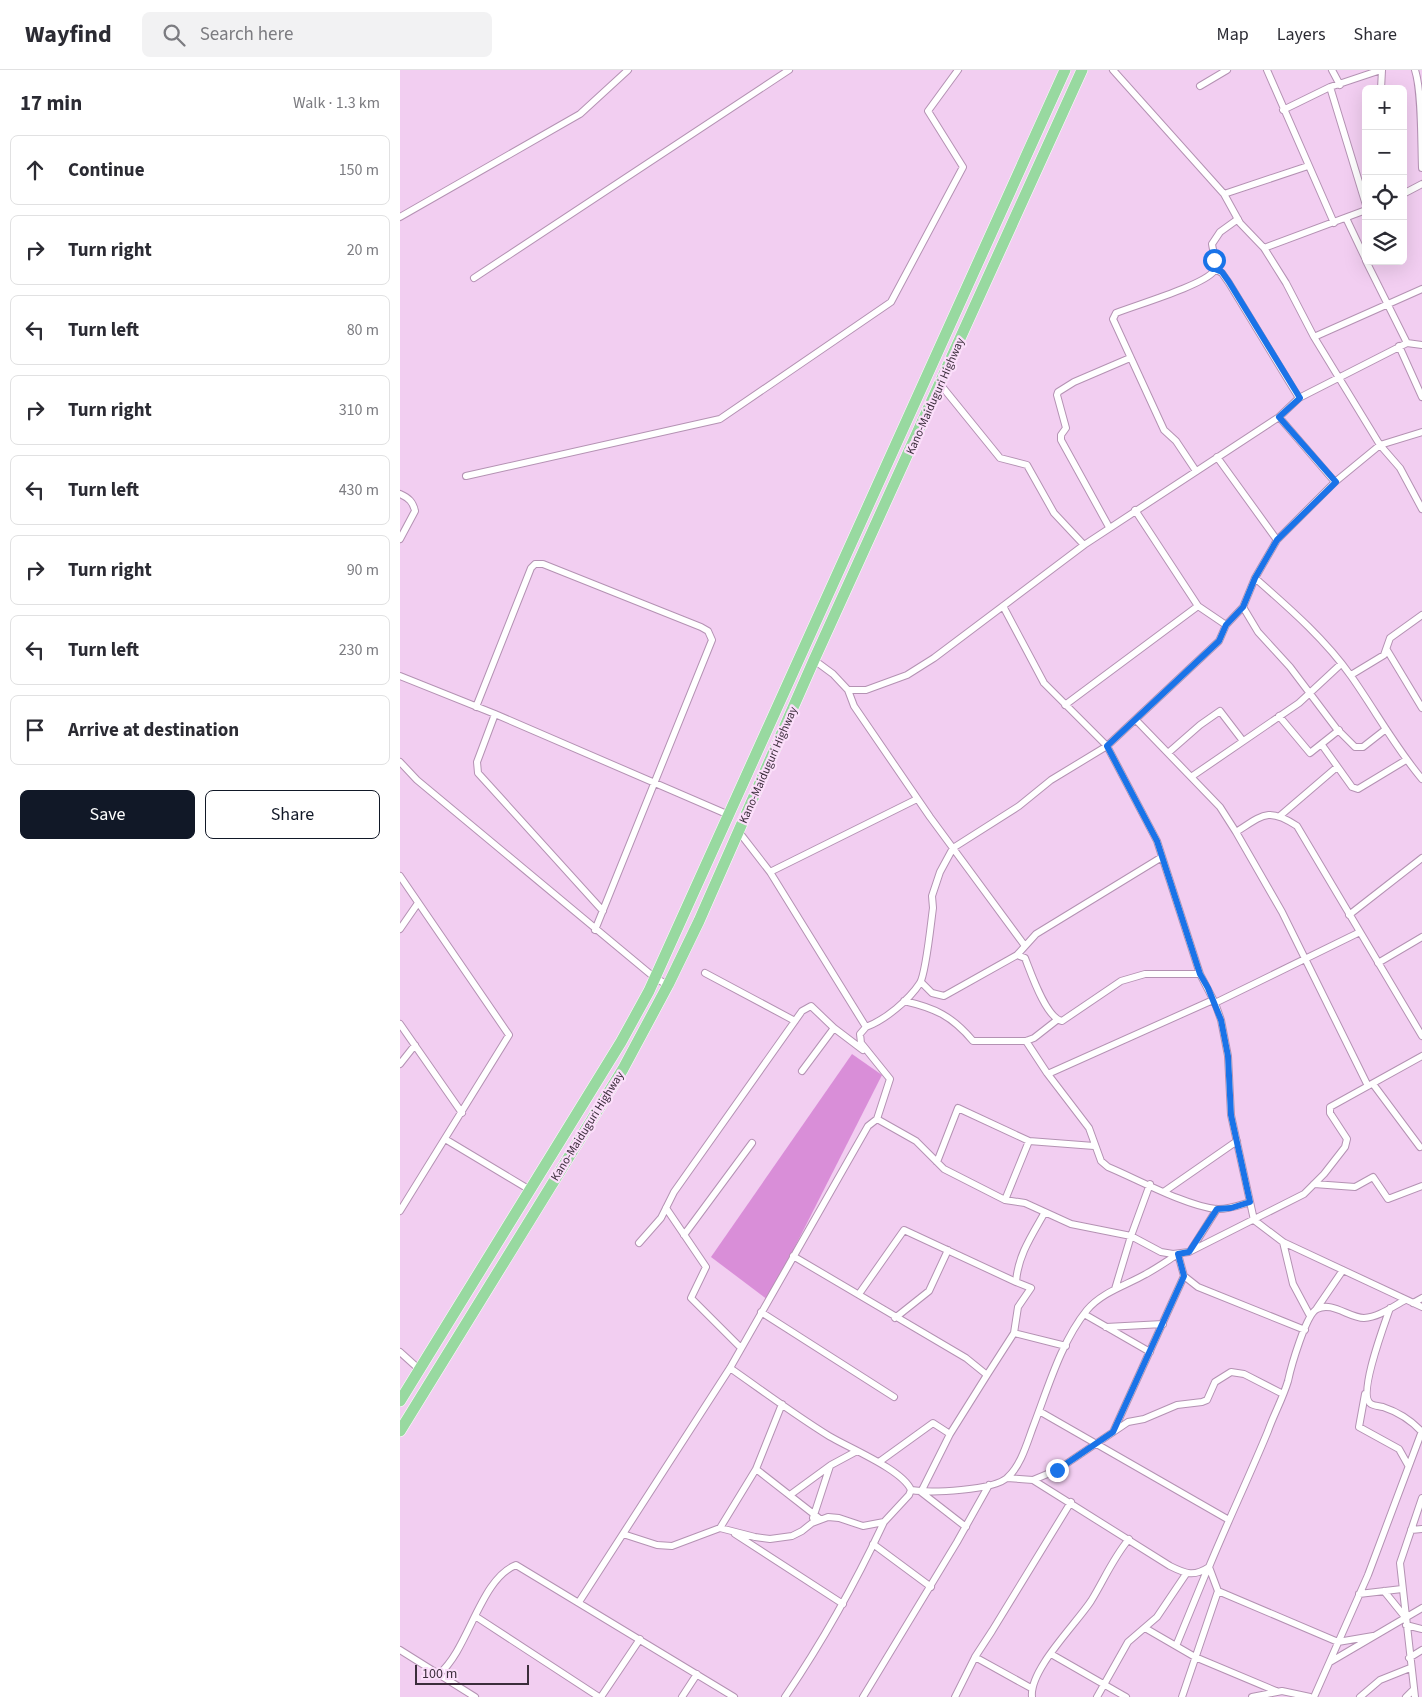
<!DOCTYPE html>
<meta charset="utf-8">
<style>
:root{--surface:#fff;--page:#f2f2f3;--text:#2b2b33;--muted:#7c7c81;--line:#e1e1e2;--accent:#111827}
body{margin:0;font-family:"Source Sans 3",sans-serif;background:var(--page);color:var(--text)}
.controls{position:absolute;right:15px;top:15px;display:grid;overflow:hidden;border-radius:8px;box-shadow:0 5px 20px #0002}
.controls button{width:45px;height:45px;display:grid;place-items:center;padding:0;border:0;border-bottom:1px solid var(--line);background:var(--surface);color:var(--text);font:25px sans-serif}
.scale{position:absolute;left:15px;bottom:12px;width:114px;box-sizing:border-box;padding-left:5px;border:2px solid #3b2d3b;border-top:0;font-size:14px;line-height:18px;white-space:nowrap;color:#3b2d3b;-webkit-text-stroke:4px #fbdefa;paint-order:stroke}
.stop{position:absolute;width:15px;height:15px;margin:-11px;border:4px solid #1a73e8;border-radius:50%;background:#fff}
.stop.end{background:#1a73e8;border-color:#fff;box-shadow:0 1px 5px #0008}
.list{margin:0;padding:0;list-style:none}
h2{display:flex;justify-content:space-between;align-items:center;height:65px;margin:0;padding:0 20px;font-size:21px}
h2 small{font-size:16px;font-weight:400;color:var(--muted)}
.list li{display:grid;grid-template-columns:32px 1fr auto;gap:15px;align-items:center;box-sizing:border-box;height:70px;margin:0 10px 10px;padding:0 10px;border:1px solid var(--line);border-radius:8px}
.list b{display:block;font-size:19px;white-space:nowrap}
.list em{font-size:16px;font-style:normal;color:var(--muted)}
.actions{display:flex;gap:10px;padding:15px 20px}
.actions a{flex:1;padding:11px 0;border:1px solid var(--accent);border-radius:8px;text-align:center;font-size:18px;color:var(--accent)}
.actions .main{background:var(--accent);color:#fff}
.icon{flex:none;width:28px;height:28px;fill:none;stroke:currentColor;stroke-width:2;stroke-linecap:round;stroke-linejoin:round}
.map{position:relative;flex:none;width:1022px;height:1627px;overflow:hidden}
header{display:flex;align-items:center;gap:30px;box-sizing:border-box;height:70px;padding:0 25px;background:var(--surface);border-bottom:1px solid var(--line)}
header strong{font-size:24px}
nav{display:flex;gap:28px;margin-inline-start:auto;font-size:18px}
.search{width:350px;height:45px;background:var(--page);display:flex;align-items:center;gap:12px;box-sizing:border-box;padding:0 18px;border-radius:8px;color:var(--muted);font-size:19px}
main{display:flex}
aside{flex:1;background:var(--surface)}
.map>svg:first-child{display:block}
.green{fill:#d98ed8}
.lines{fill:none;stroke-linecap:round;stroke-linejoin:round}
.street-casing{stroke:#b492b3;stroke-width:8}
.highway-casing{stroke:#fff;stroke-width:12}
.street{stroke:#fff;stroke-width:6}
.highway{stroke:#98d9a0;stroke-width:11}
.route{stroke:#1a73e8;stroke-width:6}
.labels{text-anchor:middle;stroke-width:4.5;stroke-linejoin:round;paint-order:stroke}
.street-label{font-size:12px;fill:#3b2d3b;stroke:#fbdefa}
</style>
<header>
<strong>Wayfind</strong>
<div class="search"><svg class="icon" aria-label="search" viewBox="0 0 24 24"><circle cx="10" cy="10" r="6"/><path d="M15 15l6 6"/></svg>Search here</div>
<nav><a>Map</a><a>Layers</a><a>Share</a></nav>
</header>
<main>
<aside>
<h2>17 min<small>Walk · 1.3 km</small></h2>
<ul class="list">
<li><svg class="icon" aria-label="ahead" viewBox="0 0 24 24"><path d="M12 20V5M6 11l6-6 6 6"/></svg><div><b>Continue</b></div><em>150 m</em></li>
<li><svg class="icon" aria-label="right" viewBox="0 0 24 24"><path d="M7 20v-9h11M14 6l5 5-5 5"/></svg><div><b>Turn right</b></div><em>20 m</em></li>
<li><svg class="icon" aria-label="left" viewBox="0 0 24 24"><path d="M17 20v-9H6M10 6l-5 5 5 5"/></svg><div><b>Turn left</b></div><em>80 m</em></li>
<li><svg class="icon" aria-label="right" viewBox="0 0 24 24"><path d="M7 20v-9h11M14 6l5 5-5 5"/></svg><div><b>Turn right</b></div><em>310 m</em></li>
<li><svg class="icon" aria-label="left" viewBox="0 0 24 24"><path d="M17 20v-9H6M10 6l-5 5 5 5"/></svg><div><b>Turn left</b></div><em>430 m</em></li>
<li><svg class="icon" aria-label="right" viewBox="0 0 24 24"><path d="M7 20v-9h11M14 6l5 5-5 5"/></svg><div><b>Turn right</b></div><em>90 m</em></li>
<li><svg class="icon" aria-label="left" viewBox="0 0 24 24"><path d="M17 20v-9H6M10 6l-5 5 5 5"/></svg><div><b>Turn left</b></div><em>230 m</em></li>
<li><svg class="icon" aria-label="arrive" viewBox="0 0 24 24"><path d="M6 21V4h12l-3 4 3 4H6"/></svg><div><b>Arrive at destination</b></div></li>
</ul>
<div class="actions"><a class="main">Save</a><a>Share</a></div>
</aside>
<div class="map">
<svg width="1022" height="1627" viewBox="0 0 1022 1627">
<rect width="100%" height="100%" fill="#f2cef1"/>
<path class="green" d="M452,984L482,1005L368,1230L311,1187Z"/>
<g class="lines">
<g class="street-casing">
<path id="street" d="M713,0L824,124L840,153L864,178L886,213L914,267L980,375L1000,398L1022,439
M867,0L934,153
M932,0L940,15
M1015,0C1022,21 1021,73 1022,98
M800,16L827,0
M930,17L966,135
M981,19L982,0
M883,40L930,17L981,0
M824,124L908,96
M1003,124L1022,114
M0,147L180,44L228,0
M946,148L966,190
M864,178L966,140
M966,191L1007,273
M815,199L822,203L829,213L899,328
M74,208L389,0
M914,267L1022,219
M999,276L1022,327
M540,314L600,388L627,395L654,443L684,475
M879,347L935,412
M817,387L877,470
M796,401L776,371L764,360L713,249L716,243C736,235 804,215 814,201C818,195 813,182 812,174L820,162L838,149
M66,406L320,349L491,232L563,97L528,41L558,0
M0,424C9,428 13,432 15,441L0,469
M735,440L798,536L826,555
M709,457L661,370V365L666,358L657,325L658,322L674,312L730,288
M855,508C889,538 924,568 951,606C975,640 995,677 1022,709
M603,536L644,613L707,676L757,771L800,904L815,933L821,950L828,986L831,1045L854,1150L883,1172L1022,1237
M843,537L858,562L890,597L936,658L955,677H963L986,659
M987,580L1022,638
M414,590L433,604L448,620L454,636L530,747L625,876
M951,605L984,585L990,568L1022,545
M0,606L95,644L329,745
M448,620H466L507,605L534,588L684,475L879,347L899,328L1007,273L1022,275
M665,635L798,536
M76,637L131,498L135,494H143L301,557L308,561L312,570L195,860
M95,644L77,692L78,703L203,841
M879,646L910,683L939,660
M736,650L820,737L836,762L882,842L968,1016
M922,675L952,717L958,719L1006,690
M768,683L800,655L820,641L843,671
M0,692L17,710L255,908L268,915
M791,707L899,633L941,594
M881,745L937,697
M339,762L370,802L466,957C485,950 509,930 520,913C526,903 531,852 533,838L532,826L540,802L553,778L619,736L651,710L707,676L819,571L826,555L843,537L855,508L877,470L935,412L980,375L1022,362
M836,762C863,745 868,737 897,756L1022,966
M370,802L517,729
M0,806L109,965L0,1141
M949,845L1022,788
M0,859L18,833
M617,885L636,864L762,787
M978,893L1022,867
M305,903L395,951
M521,912L532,923L544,926L617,885L625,888C631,903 646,948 662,951L721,911L745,904H800
M504,931C535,938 552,946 573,971H626L634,968L657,950
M815,933L960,862
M0,954L62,1043
M626,971L647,1003H650L813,930
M0,994L15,975
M402,1001L434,958L463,980
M647,1003L689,1058L701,1091L708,1097C737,1109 786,1136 816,1139C828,1140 840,1135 850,1132
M973,1014L1020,1077
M477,1049L516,1071L544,1099L605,1130L625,1133L671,1154L731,1166L761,1182L773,1184L789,1182L904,1124L924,1104L945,1077L947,1069L930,1043V1037L1022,986
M45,1069L130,1120
M537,1092L558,1038L629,1071
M914,1114L955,1117L973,1107L988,1129L1022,1116
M765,1121L837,1071
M605,1130L629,1071L694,1076
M266,1138L306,1197L291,1228L341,1278
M284,1165L352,1073
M883,1172L893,1214L909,1244
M239,1173L261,1148L274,1122L402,941L411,936L434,958
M791,1180L817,1139
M393,1186L566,1288L587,1305L614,1263L618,1237L631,1218L616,1212C618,1185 632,1165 645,1142
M715,1219L731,1166L750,1114
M459,1224L504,1160L616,1212
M1013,1233L1022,1228
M917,1238L943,1200
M990,1238C985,1253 957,1326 971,1334C974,1336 979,1336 983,1337C998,1342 1011,1350 1022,1362
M361,1242L494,1327
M684,1244L750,1282
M495,1248L529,1221L548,1180
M706,1257L763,1254
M614,1263L666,1276
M0,1282L20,1300
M965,1324L959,1357L999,1379L1008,1395
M382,1334L356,1399L420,1449
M639,1341L829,1450
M714,1360L784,1206
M550,1364L521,1422L566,1457
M479,1392L533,1353L550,1364L587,1305
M607,1408L633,1410L770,1496C786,1504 794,1507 809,1497C828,1451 849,1407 868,1361C874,1344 883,1328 888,1311C891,1297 906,1244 917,1239C932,1231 949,1248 964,1248C979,1247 992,1237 1005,1230
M633,1410L657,1400L728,1352L744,1349L777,1335L802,1332L807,1330L815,1312L831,1302L844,1304L883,1324
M511,1420C530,1423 594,1421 608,1407C621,1395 627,1373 633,1357C648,1318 661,1272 687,1240C702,1222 727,1215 746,1204C757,1198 767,1191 778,1184L784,1206L798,1217L905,1260
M390,1425L431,1395L457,1381
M413,1448L430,1396
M320,1458L356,1399
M1011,1460L1022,1459
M223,1464L257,1475L272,1476L320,1458L355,1467L370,1469L392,1466L402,1461L412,1453L428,1447L439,1448L463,1456L484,1452L509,1425L511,1420C503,1400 449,1378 429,1366C395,1345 363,1321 330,1298
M335,1464L443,1534
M473,1474L531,1517
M809,1497L818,1521L938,1572L973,1566
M984,1521L1005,1547
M959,1524L1002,1519
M179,1532L330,1298L468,1056L477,1049L490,1009L461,973L460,964L466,957
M75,1546L199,1627
M1006,1555L1022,1559
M745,1558L795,1587L876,1621
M776,1576L808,1498
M0,1580L75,1627
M651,1584L726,1627
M575,1587L631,1618
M1009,1588L1022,1580
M930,1592L1022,1538
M39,1604C69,1579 80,1509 116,1495L334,1627
M201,1627L240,1569
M282,1627L297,1604
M385,1627C423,1571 455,1514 484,1452
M463,1627L557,1472L589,1415
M555,1627L575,1587L592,1561L671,1432
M632,1627C629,1600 676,1554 691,1531C704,1510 713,1488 729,1469
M697,1627L728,1572L757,1547L786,1504
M782,1627L818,1521
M852,1627L882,1621L910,1627
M914,1627L968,1505L1022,1361
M960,1627L980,1610L1010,1598
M1006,1627L1013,1620
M1015,1627L1000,1493L1022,1428"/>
</g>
<g class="highway-casing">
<path id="highway" d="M0,1331L221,972L249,921L665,0
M0,1361L223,999L268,915L299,851L414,590L682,0"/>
</g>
<use href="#street" class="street"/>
<use href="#highway" class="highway"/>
</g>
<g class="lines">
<path class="route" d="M657,1400L713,1362L784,1206L778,1184L789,1182L817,1139L831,1138L850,1132L831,1045L828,986L821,950L808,918L800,904L757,771L707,676L819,571L826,555L843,537L855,508L877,470L936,412L879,347L900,328L829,212L822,202L815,199L814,190"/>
</g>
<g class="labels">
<g class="street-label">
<text transform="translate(535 326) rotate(-66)" y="4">Kano-Maiduguri Highway</text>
<text transform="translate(368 695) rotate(-66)" y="4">Kano-Maiduguri Highway</text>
<text transform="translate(187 1056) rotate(-58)" y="4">Kano-Maiduguri Highway</text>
</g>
</g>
</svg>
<div class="controls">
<button>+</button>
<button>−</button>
<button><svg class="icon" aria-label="locate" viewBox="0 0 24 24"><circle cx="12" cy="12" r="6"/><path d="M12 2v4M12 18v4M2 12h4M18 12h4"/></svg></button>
<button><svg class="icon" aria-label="layers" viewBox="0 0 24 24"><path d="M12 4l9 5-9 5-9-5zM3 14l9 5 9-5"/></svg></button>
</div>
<div class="scale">100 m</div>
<div class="stop" style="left:814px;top:190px"></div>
<div class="stop end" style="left:657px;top:1400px"></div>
</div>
</main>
